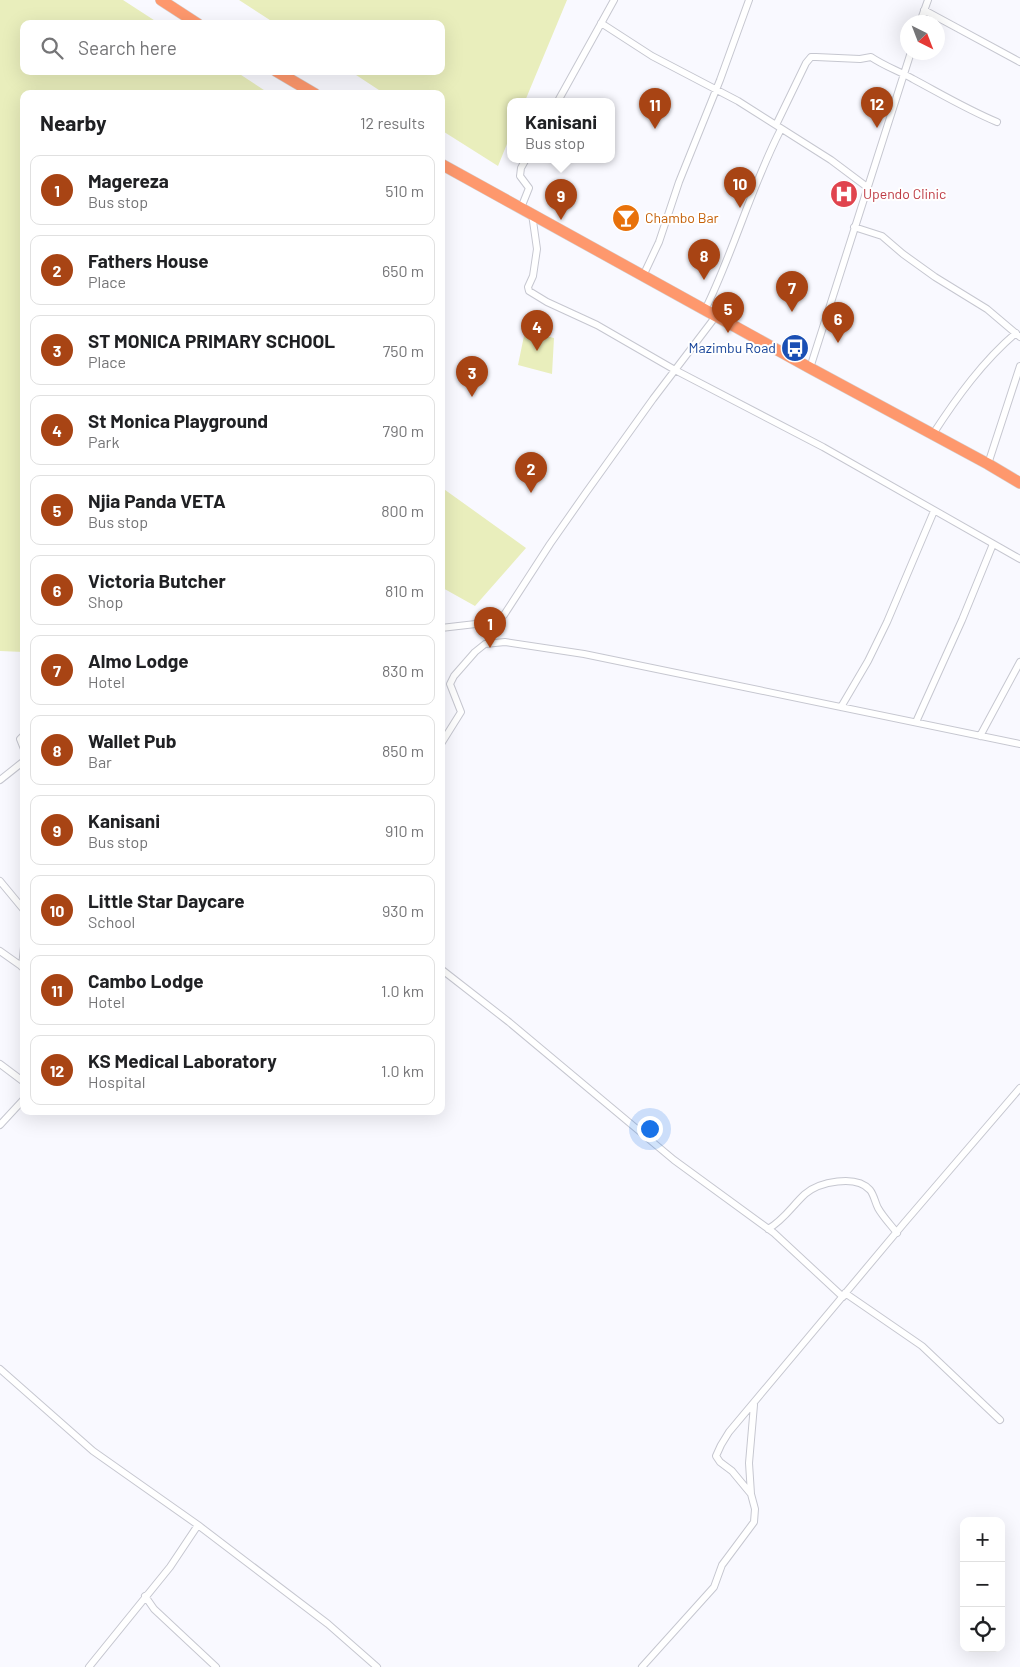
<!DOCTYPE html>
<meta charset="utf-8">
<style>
:root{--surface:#fff;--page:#f2f2f2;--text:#202124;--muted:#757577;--line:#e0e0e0;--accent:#a84414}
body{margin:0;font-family:Barlow,sans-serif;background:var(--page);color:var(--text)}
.controls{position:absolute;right:15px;bottom:15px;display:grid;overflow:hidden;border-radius:10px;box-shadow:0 5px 20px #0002}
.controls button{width:45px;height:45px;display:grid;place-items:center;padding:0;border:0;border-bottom:1px solid var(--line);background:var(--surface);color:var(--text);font:25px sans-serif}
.compass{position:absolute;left:900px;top:15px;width:45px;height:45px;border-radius:50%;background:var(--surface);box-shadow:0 5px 20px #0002;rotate:138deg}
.you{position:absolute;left:649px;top:1128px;width:18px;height:18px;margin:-12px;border:4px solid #fff;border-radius:50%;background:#1a73e8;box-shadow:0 0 0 8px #1a73e833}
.badge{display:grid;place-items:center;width:32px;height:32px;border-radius:50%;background:var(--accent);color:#fff;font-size:16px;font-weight:700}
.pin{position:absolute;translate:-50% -41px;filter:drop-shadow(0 1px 2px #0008)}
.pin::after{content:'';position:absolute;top:26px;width:18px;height:15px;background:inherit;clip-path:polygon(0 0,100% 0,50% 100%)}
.popup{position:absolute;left:507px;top:98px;width:108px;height:65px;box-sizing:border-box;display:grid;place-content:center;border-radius:10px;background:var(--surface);filter:drop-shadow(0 1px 4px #0005);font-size:16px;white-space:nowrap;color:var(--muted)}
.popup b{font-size:19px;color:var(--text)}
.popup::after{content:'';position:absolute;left:50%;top:100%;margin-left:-10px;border:10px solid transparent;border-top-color:var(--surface)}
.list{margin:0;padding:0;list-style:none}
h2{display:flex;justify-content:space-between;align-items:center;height:65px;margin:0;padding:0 20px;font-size:21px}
h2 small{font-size:16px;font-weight:400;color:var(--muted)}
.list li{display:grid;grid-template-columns:32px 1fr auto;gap:15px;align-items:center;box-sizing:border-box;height:70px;margin:0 10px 10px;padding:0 10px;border:1px solid var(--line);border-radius:10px}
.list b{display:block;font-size:19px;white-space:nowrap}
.list p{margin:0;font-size:16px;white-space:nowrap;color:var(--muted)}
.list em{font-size:16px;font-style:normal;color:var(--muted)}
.icon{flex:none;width:28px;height:28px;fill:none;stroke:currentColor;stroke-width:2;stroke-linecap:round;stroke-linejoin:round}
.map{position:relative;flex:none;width:1020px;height:1667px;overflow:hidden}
.search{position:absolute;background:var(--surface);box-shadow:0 5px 20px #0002;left:20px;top:20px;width:425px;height:55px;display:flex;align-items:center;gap:12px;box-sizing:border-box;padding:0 18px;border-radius:10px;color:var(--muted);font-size:19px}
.panel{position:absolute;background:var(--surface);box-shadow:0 5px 20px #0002;left:20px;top:90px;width:425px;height:1025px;border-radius:10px}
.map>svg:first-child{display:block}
.green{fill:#e9eebc}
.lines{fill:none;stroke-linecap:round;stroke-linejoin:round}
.street-casing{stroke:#c6c7d0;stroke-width:8}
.highway-casing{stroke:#d3d3d4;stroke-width:12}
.street{stroke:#fff;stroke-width:6}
.highway{stroke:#fe986d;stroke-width:11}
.labels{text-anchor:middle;stroke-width:4;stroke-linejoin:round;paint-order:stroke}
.health-label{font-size:14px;fill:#be3a42;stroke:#fff;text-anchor:start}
.food-label{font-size:14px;fill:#c56008;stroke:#fff;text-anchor:start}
.transit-label{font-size:14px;fill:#164399;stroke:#fff;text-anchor:end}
</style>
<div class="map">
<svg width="1020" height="1667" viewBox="0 0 1020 1667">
<rect width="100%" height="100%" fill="#f9f9ff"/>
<path class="green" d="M0,0H123L160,24H24V71H235L270,94H24V652L0,651Z
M239,0H567L525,101H511V134L498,166L441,130V94H385L350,71H441V24H276Z
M525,331L554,338L552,374L518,365Z
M441,487L526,548L475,606L441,587Z"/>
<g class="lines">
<g class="street-casing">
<path id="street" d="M924,10L1020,62
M920,22L928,0
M601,23L652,56L738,101L831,160L867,187
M558,101L614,0
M776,125L806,63L811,57H816L860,59L871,57C884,66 899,71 913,79C941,94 968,110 997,122
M521,208L529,188L520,176L521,168L526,159
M532,214L537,249L533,276L528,287L529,291L547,302L597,325L675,370L823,447L1020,559
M854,227L882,236L903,254L935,277L987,309L1020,337
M643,276L659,242L679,182L720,80L749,0
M705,310C734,251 751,187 781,129
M810,368L911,52
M933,434C957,397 983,361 1016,333
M988,464L1020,366
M441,628L493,622L499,620L504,615L550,544L585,494L653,399L716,316
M841,707L868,661L887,622L934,511
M916,722L962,620L993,544
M24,735L20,739L24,749
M980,736L1020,662
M441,744L461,712L450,684L454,676L475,652L485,644L505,642L584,654L1020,744
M0,780L24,761
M0,881L24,910
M0,951L24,968
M22,967L24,947
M441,969L509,1022L674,1160L774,1233L843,1297
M0,1064L24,1082
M0,1125L24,1099
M768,1229C784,1220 792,1206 805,1194C819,1182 856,1174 870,1190C874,1195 875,1202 878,1208C883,1217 891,1225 897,1233
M845,1293L922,1346L1000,1420
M0,1369L93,1451L198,1525L328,1624L377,1667
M751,1494L749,1463L754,1405
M145,1596L154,1609L216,1667
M89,1667L170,1567L198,1525
M642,1667L714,1587L722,1565L754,1522L755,1509L751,1494L732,1471L720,1462L716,1456L721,1445L729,1432L905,1222L1020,1088"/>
</g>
<g class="highway-casing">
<path id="highway" d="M161,0L198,24
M276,71L315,94
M441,164L810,368L988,464L1020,483"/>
</g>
<use href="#street" class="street"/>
<use href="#highway" class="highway"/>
</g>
<defs>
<g id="hospital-disc" transform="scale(1.4375)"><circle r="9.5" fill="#e0444e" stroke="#fff"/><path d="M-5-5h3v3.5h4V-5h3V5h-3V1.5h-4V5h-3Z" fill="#fff"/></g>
<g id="bar-disc" transform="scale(1.4375)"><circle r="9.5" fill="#e8710a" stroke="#fff"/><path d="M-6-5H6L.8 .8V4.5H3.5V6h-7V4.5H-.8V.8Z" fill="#fff"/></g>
<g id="bus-disc" transform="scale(1.4375)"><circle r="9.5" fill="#1a4fb4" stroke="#fff"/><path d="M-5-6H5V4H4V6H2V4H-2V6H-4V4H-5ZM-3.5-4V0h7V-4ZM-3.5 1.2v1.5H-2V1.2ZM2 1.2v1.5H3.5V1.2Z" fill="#fff"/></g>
</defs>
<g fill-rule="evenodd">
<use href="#hospital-disc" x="844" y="194"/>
<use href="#bar-disc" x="626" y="218"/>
<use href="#bus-disc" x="795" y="348"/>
</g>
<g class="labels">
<g class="health-label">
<text x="863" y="199">Upendo Clinic</text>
</g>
<g class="food-label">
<text x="645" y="223">Chambo Bar</text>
</g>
<g class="transit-label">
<text x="776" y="353">Mazimbu Road</text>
</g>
</g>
</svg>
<div class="controls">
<button>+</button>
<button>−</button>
<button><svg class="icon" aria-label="locate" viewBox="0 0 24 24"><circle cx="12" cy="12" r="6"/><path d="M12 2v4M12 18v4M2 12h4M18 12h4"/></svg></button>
</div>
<svg class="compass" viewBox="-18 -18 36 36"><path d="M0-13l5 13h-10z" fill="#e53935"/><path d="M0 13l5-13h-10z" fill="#757577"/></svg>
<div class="you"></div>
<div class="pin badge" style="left:490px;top:648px">1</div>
<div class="pin badge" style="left:531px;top:493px">2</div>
<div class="pin badge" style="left:472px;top:397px">3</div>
<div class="pin badge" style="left:537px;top:351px">4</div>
<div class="pin badge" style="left:728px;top:333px">5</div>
<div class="pin badge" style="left:838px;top:343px">6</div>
<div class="pin badge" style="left:792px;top:312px">7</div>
<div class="pin badge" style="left:704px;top:280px">8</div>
<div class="pin badge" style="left:561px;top:220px">9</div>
<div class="popup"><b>Kanisani</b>Bus stop</div>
<div class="pin badge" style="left:740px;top:208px">10</div>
<div class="pin badge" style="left:655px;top:129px">11</div>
<div class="pin badge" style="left:877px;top:128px">12</div>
<div class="search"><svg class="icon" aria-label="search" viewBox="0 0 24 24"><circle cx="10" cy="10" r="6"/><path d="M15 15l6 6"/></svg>Search here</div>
<section class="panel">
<h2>Nearby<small>12 results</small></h2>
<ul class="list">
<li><span class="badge">1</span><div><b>Magereza</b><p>Bus stop</p></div><em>510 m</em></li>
<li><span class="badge">2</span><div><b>Fathers House</b><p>Place</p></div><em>650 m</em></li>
<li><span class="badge">3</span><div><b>ST MONICA PRIMARY SCHOOL</b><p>Place</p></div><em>750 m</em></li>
<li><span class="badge">4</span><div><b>St Monica Playground</b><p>Park</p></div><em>790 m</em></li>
<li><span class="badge">5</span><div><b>Njia Panda VETA</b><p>Bus stop</p></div><em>800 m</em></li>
<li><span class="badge">6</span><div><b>Victoria Butcher</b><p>Shop</p></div><em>810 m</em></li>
<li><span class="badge">7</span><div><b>Almo Lodge</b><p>Hotel</p></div><em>830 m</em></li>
<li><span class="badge">8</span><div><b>Wallet Pub</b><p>Bar</p></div><em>850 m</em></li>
<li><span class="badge">9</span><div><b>Kanisani</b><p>Bus stop</p></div><em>910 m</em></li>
<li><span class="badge">10</span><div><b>Little Star Daycare</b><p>School</p></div><em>930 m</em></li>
<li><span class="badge">11</span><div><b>Cambo Lodge</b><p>Hotel</p></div><em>1.0 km</em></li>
<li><span class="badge">12</span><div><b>KS Medical Laboratory</b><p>Hospital</p></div><em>1.0 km</em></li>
</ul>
</section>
</div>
